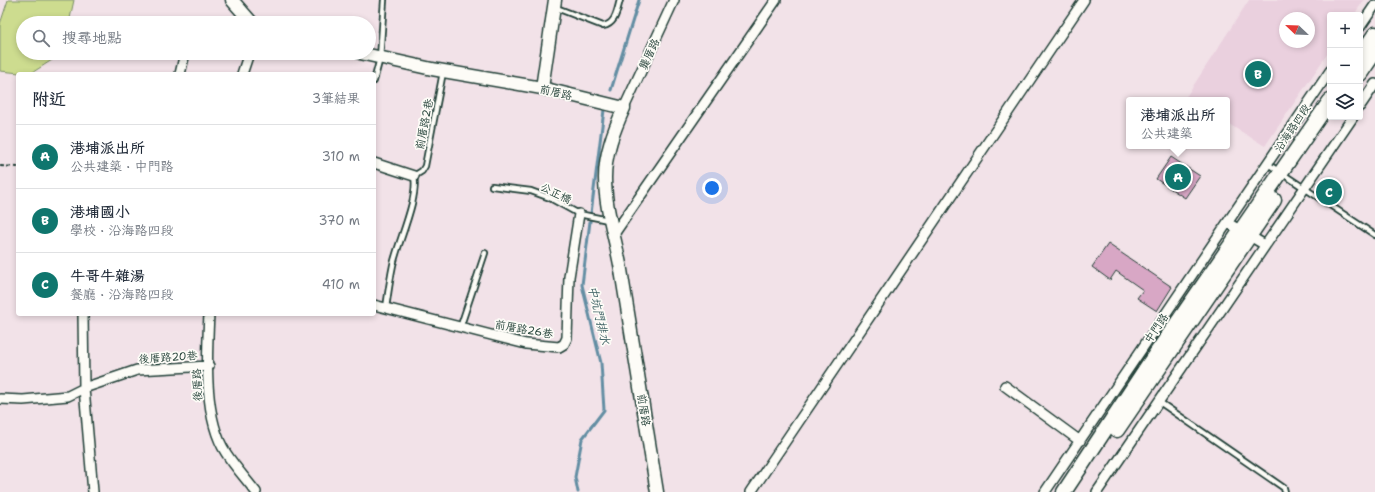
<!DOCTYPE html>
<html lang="zh-TW">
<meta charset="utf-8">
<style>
:root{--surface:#fff;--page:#f2f2f3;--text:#1f2937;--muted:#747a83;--line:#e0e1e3;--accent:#0f766e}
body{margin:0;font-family:"Shantell Sans","LXGW WenKai TC",sans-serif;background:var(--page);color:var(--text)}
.controls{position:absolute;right:12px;top:12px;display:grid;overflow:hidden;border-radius:4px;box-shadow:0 2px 6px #0003}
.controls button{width:36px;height:36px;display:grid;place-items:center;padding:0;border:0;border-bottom:1px solid var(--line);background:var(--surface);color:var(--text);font:20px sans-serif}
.compass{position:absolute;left:1279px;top:12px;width:36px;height:36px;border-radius:50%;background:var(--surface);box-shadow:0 2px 6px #0003;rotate:293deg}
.you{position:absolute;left:712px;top:188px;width:14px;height:14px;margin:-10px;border:3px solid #fff;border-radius:50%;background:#1a73e8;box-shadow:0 0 0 6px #1a73e833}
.badge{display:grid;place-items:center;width:26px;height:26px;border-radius:50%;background:var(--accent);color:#fff;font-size:13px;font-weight:700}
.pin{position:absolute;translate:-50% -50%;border:2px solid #fff;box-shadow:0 1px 4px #0006}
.popup{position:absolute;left:1126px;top:97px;width:104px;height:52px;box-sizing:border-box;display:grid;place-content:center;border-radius:4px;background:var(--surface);filter:drop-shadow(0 1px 3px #0005);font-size:13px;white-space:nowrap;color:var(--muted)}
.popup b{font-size:15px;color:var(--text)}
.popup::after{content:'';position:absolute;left:50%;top:100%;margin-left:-8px;border:8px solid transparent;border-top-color:var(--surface)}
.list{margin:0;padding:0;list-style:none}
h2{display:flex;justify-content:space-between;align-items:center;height:52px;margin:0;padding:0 16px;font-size:17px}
h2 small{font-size:13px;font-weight:400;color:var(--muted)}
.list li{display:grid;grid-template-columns:26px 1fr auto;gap:12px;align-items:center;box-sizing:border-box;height:64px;padding:0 16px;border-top:1px solid var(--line)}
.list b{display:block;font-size:15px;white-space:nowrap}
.list p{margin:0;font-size:13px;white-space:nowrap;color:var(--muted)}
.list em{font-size:13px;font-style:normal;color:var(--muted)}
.icon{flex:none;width:22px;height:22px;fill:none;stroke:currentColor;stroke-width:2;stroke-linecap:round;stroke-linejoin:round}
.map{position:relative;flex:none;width:1375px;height:492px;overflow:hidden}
.search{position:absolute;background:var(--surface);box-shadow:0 2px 6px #0003;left:16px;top:16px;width:360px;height:44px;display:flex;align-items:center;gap:10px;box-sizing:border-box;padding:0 14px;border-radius:22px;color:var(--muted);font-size:15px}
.panel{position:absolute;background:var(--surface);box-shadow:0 2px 6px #0003;left:16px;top:72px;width:360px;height:244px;border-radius:4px}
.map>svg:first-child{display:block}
.built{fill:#ead0de;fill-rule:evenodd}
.green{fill:#cddc8f;stroke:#768c62}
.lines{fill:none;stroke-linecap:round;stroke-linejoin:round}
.stream{stroke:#638ea3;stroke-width:3}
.building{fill:#d8a7c5;stroke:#1f3d34}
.lane-casing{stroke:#1f3d34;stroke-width:8}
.street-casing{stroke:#1f3d34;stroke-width:12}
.secondary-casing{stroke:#1f3d34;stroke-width:15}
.primary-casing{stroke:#1f3d34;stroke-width:17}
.path{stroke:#1f3d34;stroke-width:2;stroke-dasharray:4 3;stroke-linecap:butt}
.lane{stroke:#fdfcf7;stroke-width:4.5}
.street{stroke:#fdfcf7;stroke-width:9}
.secondary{stroke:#fdfcf7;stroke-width:12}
.primary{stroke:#fdfcf7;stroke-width:14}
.labels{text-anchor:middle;stroke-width:3.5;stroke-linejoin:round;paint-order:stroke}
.street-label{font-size:11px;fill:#1f3d34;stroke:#fdfcf7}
.water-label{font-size:12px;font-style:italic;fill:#3b5f62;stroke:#fdfcf7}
</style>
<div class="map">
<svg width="1375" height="492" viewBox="0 0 1375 492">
<rect width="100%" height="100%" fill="#f2e2e8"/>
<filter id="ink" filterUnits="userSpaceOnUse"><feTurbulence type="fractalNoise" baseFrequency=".025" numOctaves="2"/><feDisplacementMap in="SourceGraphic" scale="8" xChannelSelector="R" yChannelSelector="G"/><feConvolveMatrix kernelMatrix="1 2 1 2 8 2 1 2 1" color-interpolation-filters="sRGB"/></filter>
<g filter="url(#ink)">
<path class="built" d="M1249,0H1364L1354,15H1330V50L1265,146L1227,123V100H1191L1186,97ZM1285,18H1309V42H1285Z"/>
<path class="green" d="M8,0H74L69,23H23V53H63L30,74L0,71V24Z"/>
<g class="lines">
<path class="stream" d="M611,90L639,0
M578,492L575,477L582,439L604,410L601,363L582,285L604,110"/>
</g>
<path class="building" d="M1171,157L1200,176L1185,198L1156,179Z
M1108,244L1172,287L1157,311L1137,298L1143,290L1116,271L1110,280L1092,267Z"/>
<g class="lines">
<g class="lane-casing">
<path id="lane" d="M554,7L603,26C616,24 617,10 620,0
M374,81L380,58L384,0
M1268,164L1375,235
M492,186L531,191L550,198L579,214L608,220
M386,308C388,294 390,279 393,265C398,242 419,198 414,176L422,171L425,166L443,72
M460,328L485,253
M1158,401L1284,488L1285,492"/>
</g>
<g class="street-casing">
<path id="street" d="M1360,27L1375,5
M180,74L185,53
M242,74L249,53
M1360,106L1375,84
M624,108L674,0
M374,163L414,176
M1228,223L1265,245
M614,234L776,0
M374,305L526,344L559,347L564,344L567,338L569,277L579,214
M83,314L84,388L93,492
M209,314C207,355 203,418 226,453C235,467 246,479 256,492
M1005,386L1080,441
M0,399L23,400L68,396L84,388L137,370L209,366
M751,492L1084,0
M1045,492L1330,71
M1097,492L1353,117"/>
</g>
<g class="secondary-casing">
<path id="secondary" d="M232,0L252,23
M360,53L432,69L542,88L624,108C614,130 605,153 605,178C605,209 616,240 621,270C633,344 645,418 657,492
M542,88L555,0"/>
</g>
<g class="primary-casing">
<path id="primary" d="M1360,56L1375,34
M1360,74L1375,52
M1117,430L1274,200
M1064,492L1148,365L1330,101"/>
</g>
<path class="path" d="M0,166L18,167"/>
<use href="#lane" class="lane"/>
<use href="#street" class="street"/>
<use href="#secondary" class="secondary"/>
<use href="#primary" class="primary"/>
</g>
</g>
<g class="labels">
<g class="street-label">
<text transform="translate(649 54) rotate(-65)" y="4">龔厝路</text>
<text transform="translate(556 92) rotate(13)" y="4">前厝路</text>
<text transform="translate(424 124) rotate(-79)" y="4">前厝路2巷</text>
<text transform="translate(1292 128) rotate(-56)" y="4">沿海路四段</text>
<text transform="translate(556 193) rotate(26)" y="4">公正橋</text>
<text transform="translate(1156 328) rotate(-56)" y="4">中門路</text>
<text transform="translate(524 329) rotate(10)" y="4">前厝路26巷</text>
<text transform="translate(168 357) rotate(-4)" y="4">後厝路20巷</text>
<text transform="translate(197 385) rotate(-92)" y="4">後厝路</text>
<text transform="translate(644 410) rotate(81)" y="4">前厝路</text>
</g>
<g class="water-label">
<text transform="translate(599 315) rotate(77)" y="4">中坑門排水</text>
</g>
</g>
</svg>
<div class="controls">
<button>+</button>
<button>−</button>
<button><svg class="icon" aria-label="layers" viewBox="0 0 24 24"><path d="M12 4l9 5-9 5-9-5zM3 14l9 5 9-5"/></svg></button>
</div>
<svg class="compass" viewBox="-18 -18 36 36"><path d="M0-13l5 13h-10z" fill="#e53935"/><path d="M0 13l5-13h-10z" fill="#747a83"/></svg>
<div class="you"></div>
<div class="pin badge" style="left:1178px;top:177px">A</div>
<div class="popup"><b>港埔派出所</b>公共建築</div>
<div class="pin badge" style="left:1258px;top:74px">B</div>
<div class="pin badge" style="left:1329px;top:192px">C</div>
<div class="search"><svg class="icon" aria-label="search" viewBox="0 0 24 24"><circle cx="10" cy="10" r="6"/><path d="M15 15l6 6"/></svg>搜尋地點</div>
<section class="panel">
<h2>附近<small>3筆結果</small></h2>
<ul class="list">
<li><span class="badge">A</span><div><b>港埔派出所</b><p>公共建築 · 中門路</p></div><em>310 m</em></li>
<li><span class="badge">B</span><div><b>港埔國小</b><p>學校 · 沿海路四段</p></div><em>370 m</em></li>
<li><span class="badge">C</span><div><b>牛哥牛雜湯</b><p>餐廳 · 沿海路四段</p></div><em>410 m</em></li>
</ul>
</section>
</div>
